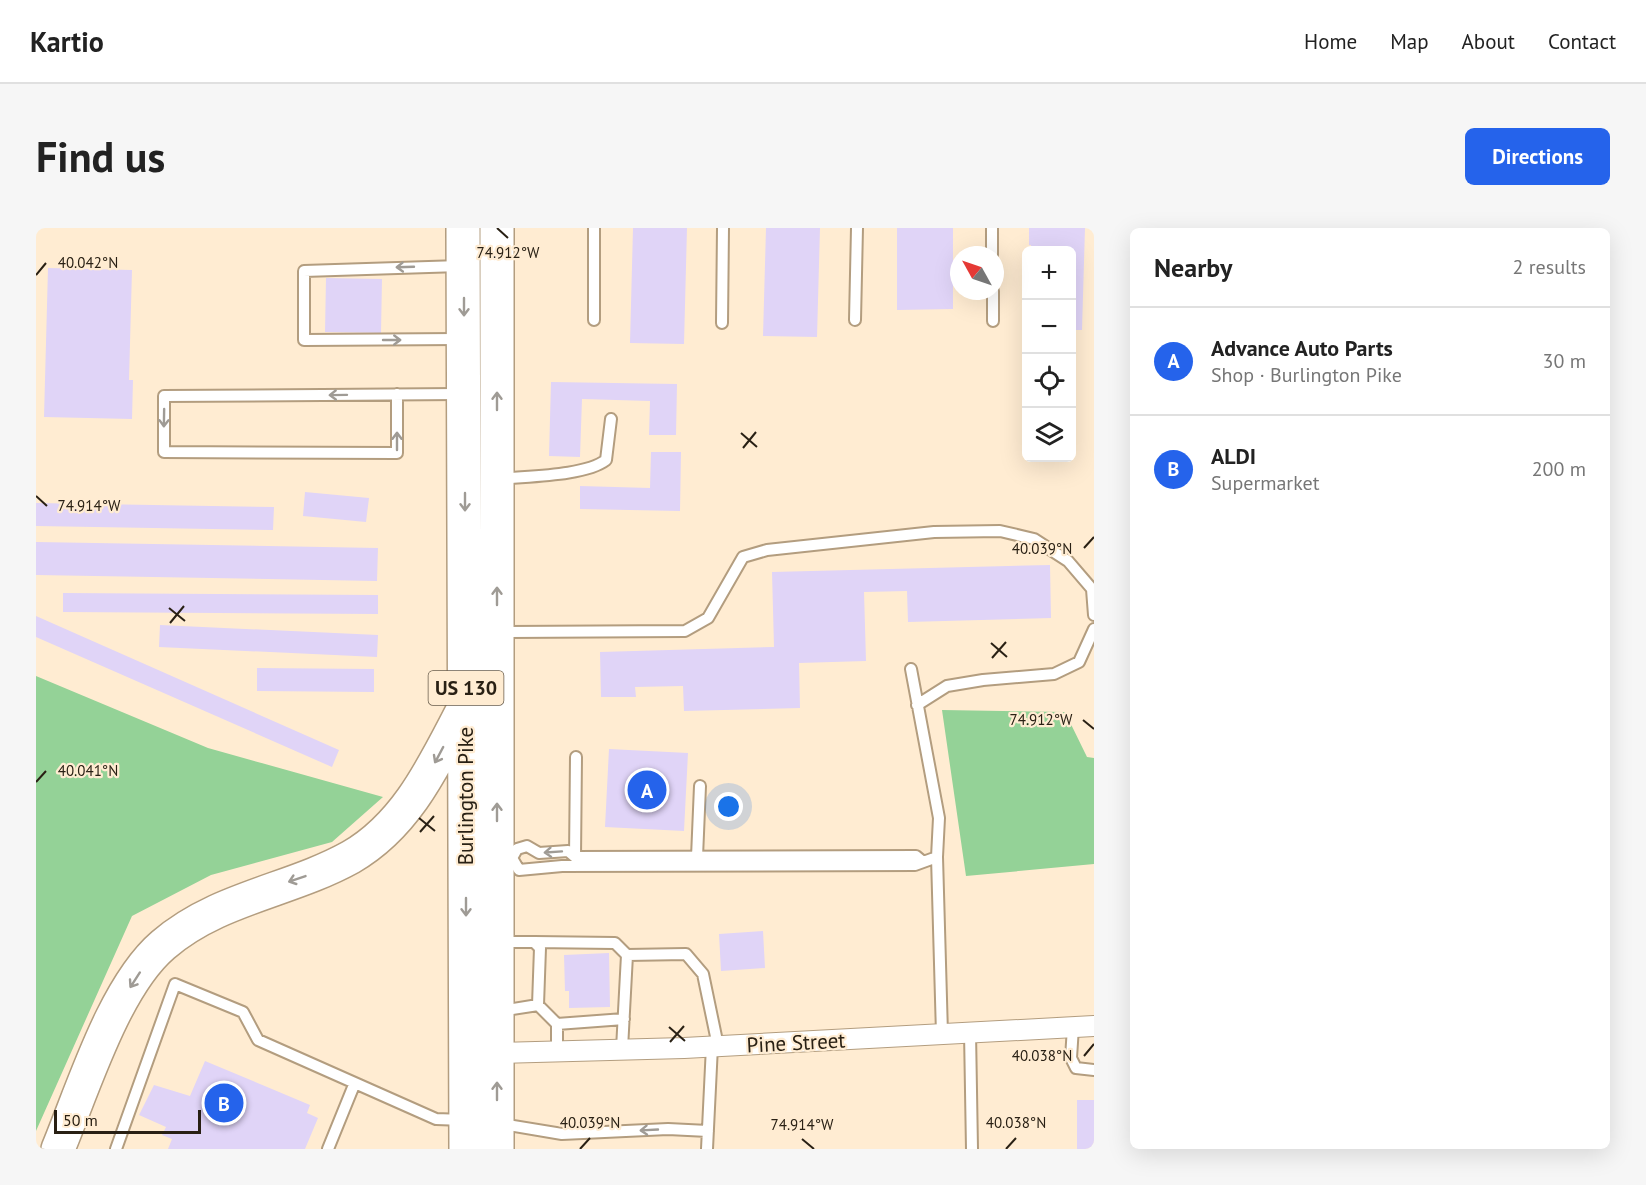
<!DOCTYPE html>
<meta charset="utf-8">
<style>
:root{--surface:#fff;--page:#f6f6f6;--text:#222;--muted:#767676;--line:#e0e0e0;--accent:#2563eb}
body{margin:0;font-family:"PT Sans",sans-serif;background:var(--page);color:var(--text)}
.controls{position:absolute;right:18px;top:18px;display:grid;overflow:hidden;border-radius:9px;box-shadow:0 6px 24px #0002}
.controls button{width:54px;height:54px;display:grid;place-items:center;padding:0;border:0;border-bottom:2px solid var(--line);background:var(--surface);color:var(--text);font:30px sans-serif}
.compass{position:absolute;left:914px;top:18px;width:54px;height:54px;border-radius:50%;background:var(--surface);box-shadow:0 6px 24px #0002;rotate:310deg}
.scale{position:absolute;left:18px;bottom:15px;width:147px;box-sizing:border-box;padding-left:6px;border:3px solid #292014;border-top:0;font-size:16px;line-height:21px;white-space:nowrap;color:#292014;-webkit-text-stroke:4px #ffecd2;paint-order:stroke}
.you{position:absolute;left:693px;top:579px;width:21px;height:21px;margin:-15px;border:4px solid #fff;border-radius:50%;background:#1a73e8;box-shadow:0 0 0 9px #1a73e833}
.badge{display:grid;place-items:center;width:39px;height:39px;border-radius:50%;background:var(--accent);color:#fff;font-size:20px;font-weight:700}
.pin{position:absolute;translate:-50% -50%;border:3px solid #fff;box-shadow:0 2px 6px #0006}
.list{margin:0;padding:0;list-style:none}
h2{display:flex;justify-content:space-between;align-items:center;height:78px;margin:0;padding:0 24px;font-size:26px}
h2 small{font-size:20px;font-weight:400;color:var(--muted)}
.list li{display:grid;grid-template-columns:39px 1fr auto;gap:18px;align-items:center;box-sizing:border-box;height:108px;padding:0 24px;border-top:2px solid var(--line)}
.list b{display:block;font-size:22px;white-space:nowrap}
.list p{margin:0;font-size:20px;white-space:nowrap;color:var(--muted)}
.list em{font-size:20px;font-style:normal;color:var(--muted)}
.icon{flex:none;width:33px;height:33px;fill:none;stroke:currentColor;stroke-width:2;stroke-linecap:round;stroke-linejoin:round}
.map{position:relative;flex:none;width:1058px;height:921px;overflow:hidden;border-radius:9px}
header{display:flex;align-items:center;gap:36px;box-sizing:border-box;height:84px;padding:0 30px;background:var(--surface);border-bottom:2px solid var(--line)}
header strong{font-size:28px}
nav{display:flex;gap:33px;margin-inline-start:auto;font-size:21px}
.intro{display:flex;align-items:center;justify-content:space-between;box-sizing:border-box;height:144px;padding:0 36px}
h1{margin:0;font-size:42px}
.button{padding:15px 27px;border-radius:9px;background:var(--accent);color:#fff;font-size:21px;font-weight:700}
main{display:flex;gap:36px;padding:0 36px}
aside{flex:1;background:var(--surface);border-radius:9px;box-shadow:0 6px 24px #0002}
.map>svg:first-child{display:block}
.green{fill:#94d297}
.building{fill:#e0d4f7}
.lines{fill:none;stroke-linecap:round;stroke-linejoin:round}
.lane-casing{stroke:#b39d7f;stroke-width:14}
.street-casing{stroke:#b39d7f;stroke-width:22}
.highway-casing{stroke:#b39d7f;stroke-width:36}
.lane{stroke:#fff;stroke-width:10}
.street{stroke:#fff;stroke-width:20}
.highway{stroke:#fff;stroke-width:33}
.oneway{stroke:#9f9b95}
.ticks{fill:none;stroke:#292014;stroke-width:2}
.labels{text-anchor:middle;stroke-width:4.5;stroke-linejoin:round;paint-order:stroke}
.shield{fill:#ffecd2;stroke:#695d4d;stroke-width:1.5}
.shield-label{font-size:20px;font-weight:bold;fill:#292014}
.street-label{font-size:21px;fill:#292014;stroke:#ffecd2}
.ticks-label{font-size:15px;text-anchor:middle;fill:#292014;stroke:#ffecd2;stroke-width:4.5;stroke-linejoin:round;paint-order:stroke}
</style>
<header>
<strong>Kartio</strong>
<nav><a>Home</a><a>Map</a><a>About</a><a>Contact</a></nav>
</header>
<div class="intro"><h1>Find us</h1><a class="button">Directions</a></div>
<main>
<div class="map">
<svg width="1058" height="921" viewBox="0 0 1058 921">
<rect width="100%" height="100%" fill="#ffecd2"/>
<path class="green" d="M0,448L172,520L347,569L296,614L175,647L96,688L0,903Z
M906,482L1029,484L1051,529L1058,530V636L930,648Z"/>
<path class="building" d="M597,0H651L648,116L594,115Z
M730,0H784L781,109L727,108Z
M861,0H917V81L861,82Z
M993,0H1049L1046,102H1036V22H995V17H993Z
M12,40L96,42L93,152H97L96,191L8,189Z
M290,50L346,51L345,105L289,104Z
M515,154L641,156L640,207H613L614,173L546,171L544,229L513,228Z
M615,224H645L644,283L544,281V258L614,260Z
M269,264L333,270L330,294L267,288Z
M0,275L238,279L237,302L0,298Z
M0,314L342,320L341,353L0,347Z
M1014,337L1015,390L872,394L871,363L828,364L830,433L763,435L764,480L648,483L647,458L599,459L600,469H565L564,424L738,419L736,344Z
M27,365L342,367V386L27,384Z
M0,388L303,522L296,539L0,409Z
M124,397L342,407L341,429L123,419Z
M221,440L338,441V464L221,463Z
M573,521L652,525L648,603L569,599Z
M727,703L729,740L685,743L683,706Z
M573,725L574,779L533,780V763H529L528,727Z
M169,833L274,877L271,885L282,890L269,921H132L136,911L126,907L130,899L103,887L118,857L154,868Z
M1041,872H1058V921H1041Z"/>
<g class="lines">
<g class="lane-casing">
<path id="lane" d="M558,0V92
M956,0V27
M957,63V93
M819,92L821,0
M686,95L687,0
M423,111L268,112V43L424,38
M361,166V225L128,224V168L423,166
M464,251C491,248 549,248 570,232L575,191
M463,404L649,403L672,390L707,329L731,322L898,304L964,303L998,311L1032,333L1056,361L1058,387
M875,441L903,590L901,629
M881,477L911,458L947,452L1018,446L1043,434L1058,401
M539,629L540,529
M661,629L664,558
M476,630L483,642L526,638L879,637L901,629L906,806
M476,630L481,621L491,618L503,625L532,623L539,629L880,628L886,633
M498,714L579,715L591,727L586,821
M591,727L650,726L667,746L682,818
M502,777L521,796V823
M464,783L502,777L504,720L498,714H465
M521,796L588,791
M1037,799L1035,830L1040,840L1058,842
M934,804L936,921
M466,896L526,906L632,901L672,903
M80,921L139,756L207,784L222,812L400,891L428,892
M292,921L318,857
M671,921L676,818"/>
</g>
<g class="street-casing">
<path id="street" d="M461,825L648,820L1058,798"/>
</g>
<g class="highway-casing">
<path id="highway" d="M427,0L430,921
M461,0V921
M22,921C47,861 78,759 127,717C181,670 254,663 315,629C372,596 399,535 428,480"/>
</g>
<use href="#lane" class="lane"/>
<use href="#street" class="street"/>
<use href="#highway" class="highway"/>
</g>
<defs><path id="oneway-shaft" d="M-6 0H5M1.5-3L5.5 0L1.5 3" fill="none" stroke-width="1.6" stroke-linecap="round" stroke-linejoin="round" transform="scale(1.5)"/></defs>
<g class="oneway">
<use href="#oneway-shaft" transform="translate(369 39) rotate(178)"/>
<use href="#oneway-shaft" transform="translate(428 79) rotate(90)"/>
<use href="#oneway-shaft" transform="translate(356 112)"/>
<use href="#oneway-shaft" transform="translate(302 167) rotate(179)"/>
<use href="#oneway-shaft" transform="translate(461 173) rotate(-90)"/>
<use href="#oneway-shaft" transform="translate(128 190) rotate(91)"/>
<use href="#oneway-shaft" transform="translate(361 213) rotate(-90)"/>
<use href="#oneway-shaft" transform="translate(429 274) rotate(90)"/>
<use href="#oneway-shaft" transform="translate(461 368) rotate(-90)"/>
<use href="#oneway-shaft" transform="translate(403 527) rotate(118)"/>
<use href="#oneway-shaft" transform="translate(461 584) rotate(-90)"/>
<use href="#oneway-shaft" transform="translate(517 624) rotate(176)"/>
<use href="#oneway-shaft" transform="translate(261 651) rotate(161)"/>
<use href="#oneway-shaft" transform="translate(430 679) rotate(90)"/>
<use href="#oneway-shaft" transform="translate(99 752) rotate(123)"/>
<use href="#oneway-shaft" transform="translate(461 863) rotate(-90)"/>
<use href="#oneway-shaft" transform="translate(613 902) rotate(177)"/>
</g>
<path class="ticks" d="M461,0L472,10M0,47L10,35M705,205L721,219M707,220L720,204M0,268L11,278M1048,320L1058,309M133,380L149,393M134,395L148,378M955,415L971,429M956,430L970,414M1047,492L1058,501M0,554L10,543M383,590L399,603M384,604L398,588M633,799L649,813M634,814L648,798M1048,828L1058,816M766,911L778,921M544,921L554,910M970,921L980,910"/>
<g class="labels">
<rect class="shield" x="392.5" y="443" width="75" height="34" rx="4.5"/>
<g class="shield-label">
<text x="430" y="467">US 130</text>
</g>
<g class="street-label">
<text transform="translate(430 568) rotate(-90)" y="7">Burlington Pike</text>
<text transform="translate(760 815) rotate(-3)" y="7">Pine Street</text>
</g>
</g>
<g class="ticks-label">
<text x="472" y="30">74.912°W</text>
<text x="52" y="40">40.042°N</text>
<text x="53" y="283">74.914°W</text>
<text x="1006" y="326">40.039°N</text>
<text x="1005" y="497">74.912°W</text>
<text x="52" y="548">40.041°N</text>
<text x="1006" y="833">40.038°N</text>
<text x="554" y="900">40.039°N</text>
<text x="980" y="900">40.038°N</text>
<text x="766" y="902">74.914°W</text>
</g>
</svg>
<div class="controls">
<button>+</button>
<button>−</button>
<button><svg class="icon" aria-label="locate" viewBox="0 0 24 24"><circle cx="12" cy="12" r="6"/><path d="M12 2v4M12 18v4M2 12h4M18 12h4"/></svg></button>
<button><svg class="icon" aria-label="layers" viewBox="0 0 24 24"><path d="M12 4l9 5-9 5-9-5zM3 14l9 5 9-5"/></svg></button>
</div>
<svg class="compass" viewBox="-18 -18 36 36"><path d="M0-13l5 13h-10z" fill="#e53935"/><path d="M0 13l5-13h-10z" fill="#767676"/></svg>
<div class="scale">50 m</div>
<div class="you"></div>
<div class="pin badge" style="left:611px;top:562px">A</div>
<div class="pin badge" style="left:188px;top:875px">B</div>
</div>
<aside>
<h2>Nearby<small>2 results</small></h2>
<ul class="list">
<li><span class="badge">A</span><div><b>Advance Auto Parts</b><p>Shop · Burlington Pike</p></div><em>30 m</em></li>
<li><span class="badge">B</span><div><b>ALDI</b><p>Supermarket</p></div><em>200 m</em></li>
</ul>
</aside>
</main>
